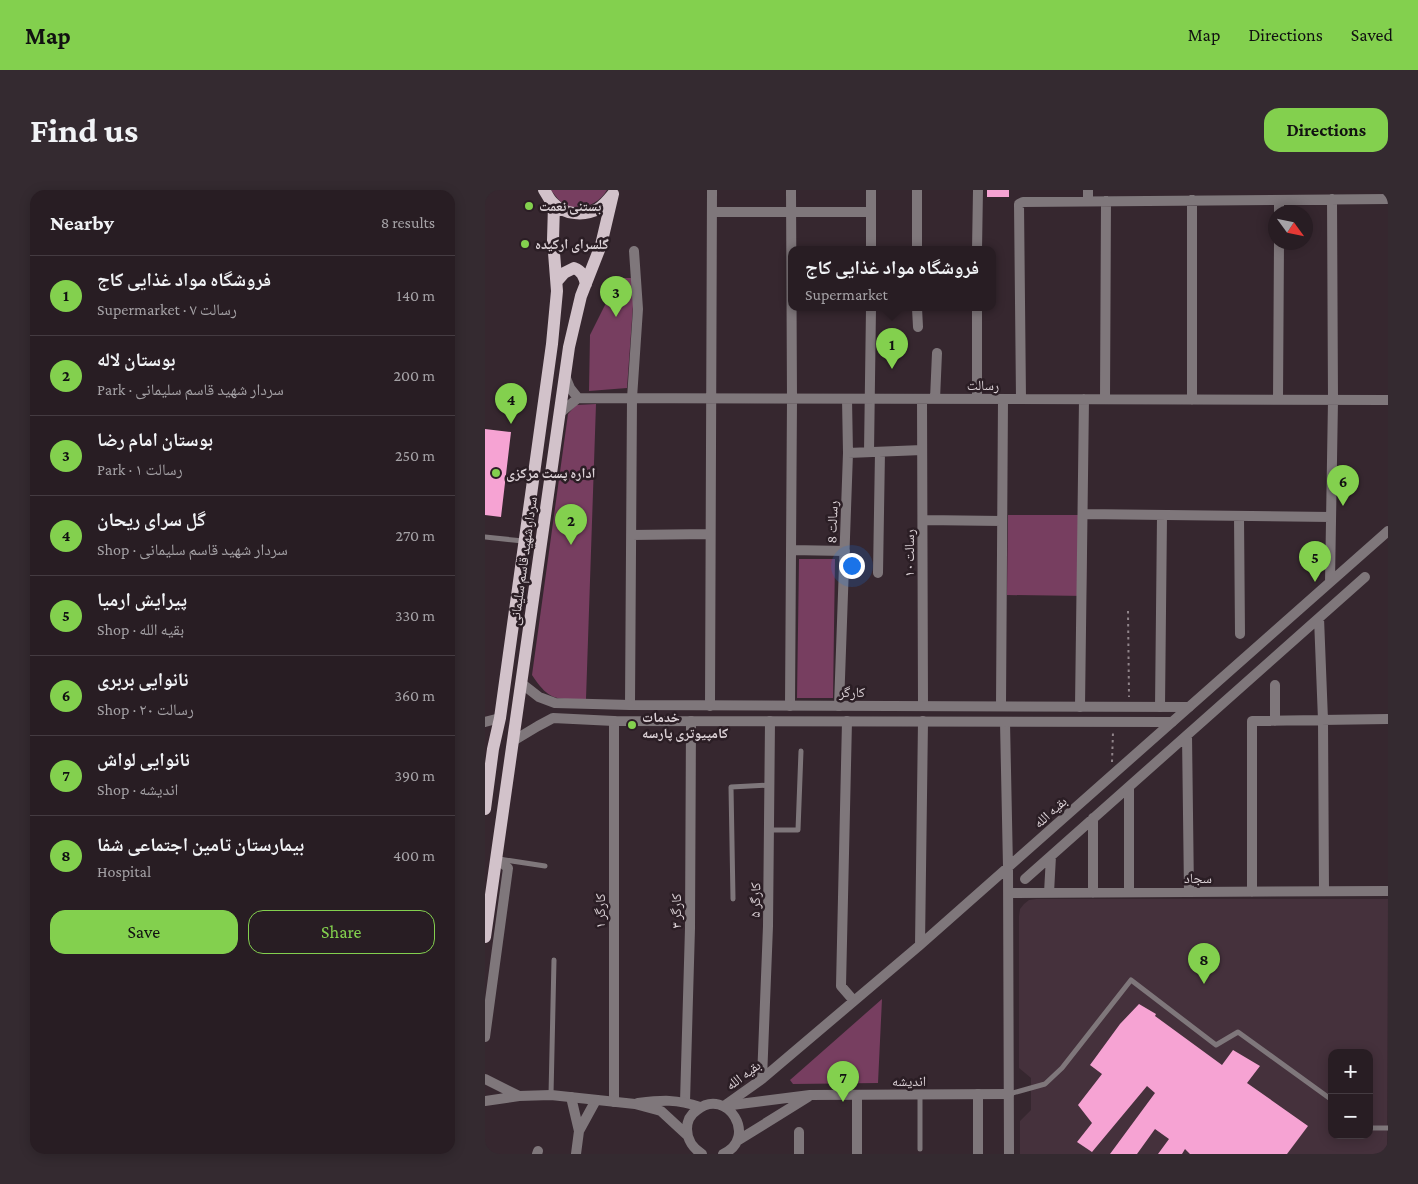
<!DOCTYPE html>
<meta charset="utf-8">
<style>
:root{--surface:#281d23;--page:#342a30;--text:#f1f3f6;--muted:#a5a2a6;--line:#443b41;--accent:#83d04e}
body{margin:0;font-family:"Crimson Pro","Noto Naskh Arabic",serif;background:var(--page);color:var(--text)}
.controls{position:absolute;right:15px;bottom:15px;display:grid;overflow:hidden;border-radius:10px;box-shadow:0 2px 12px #0003}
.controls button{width:45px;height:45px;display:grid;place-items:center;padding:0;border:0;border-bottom:1px solid var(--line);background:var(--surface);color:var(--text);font:25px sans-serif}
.compass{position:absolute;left:783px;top:15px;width:45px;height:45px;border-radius:50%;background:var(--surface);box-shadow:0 2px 12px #0003;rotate:123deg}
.you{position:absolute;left:366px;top:375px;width:18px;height:18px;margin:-12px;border:4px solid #fff;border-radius:50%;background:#1a73e8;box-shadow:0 0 0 8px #1a73e833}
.badge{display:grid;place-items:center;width:32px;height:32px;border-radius:50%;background:var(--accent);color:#111;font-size:16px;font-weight:700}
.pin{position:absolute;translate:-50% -41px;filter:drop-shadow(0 1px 2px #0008)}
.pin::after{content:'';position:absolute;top:26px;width:18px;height:15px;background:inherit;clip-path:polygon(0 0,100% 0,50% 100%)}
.popup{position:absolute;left:303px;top:56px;width:208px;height:65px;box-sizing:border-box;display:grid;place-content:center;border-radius:10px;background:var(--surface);filter:drop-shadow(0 1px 4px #0005);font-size:16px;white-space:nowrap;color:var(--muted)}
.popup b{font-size:19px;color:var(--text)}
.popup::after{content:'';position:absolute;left:50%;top:100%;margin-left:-10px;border:10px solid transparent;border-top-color:var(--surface)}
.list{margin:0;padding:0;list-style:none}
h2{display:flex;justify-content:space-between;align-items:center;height:65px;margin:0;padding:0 20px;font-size:21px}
h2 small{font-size:16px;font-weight:400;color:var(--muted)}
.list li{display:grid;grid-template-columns:32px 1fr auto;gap:15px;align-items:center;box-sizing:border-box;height:80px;padding:0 20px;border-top:1px solid var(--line)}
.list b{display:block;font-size:19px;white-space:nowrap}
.list p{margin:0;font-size:16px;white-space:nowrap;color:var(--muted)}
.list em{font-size:16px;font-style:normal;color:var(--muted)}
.actions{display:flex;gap:10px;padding:15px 20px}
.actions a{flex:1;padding:11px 0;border:1px solid var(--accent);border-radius:15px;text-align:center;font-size:18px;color:var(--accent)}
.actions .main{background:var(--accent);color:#111}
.map{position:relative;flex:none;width:903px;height:964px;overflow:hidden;border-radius:15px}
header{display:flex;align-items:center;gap:30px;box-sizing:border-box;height:70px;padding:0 25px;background:var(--accent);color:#111}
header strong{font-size:24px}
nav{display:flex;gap:28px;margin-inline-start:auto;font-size:18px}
.intro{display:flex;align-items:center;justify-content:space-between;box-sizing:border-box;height:120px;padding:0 30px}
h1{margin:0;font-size:35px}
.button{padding:12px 22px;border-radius:15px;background:var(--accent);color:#111;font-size:18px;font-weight:700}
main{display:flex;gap:30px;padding:0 30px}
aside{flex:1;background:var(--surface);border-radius:15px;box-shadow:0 2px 12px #0003}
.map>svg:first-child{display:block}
.built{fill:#45313c;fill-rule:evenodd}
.green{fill:#773e60}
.building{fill:#f6a3d3}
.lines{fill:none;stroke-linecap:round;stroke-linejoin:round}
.path{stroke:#90848a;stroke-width:2;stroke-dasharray:2.5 4;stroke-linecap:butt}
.service{stroke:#7f777b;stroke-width:5}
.minor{stroke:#7f777b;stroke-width:10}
.tertiary{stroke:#7f777b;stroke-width:10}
.primary{stroke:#d2c2ca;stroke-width:12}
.poi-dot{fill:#83d04e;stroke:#2b1e25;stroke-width:2}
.labels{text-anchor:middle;stroke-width:5;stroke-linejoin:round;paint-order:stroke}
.poi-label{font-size:14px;font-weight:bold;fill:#dcd2d7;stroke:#2b1e25;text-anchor:start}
.street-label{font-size:14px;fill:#dcd2d7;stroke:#2b1e25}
</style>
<header>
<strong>Map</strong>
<nav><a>Map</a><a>Directions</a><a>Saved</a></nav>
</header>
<div class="intro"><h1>Find us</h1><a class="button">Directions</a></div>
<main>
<aside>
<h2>Nearby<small>8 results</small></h2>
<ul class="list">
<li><span class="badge">1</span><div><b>فروشگاه مواد غذایی کاج</b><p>Supermarket · رسالت ۷</p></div><em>140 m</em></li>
<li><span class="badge">2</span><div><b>بوستان لاله</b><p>Park · سردار شهید قاسم سلیمانی</p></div><em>200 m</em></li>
<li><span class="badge">3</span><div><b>بوستان امام رضا</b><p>Park · رسالت ۱</p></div><em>250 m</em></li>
<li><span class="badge">4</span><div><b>گل سرای ریحان</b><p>Shop · سردار شهید قاسم سلیمانی</p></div><em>270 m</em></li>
<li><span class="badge">5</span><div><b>پیرایش ارمیا</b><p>Shop · بقیه الله</p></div><em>330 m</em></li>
<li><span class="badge">6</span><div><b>نانوایی بربری</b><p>Shop · رسالت ۲۰</p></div><em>360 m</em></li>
<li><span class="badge">7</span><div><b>نانوایی لواش</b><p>Shop · اندیشه</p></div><em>390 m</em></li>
<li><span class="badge">8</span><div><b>بیمارستان تامین اجتماعی شفا</b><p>Hospital</p></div><em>400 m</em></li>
</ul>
<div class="actions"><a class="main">Save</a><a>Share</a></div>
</aside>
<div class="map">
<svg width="903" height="964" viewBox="0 0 903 964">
<rect width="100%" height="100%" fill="#36272f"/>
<path class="built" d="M551,709H903L902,964H535V931L546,920V888L534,878V726L535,719L539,714L544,710ZM847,863H884V945H847Z"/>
<path class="green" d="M66,0H122C114,14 95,22 80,15C75,12 69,4 66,0Z
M128,88H150L142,198L104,201L105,145L123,109Z
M111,214L101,509C71,509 65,512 47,485L83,224L91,215Z
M523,325H602L601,406L522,405Z
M314,369H350L348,508H312Z
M397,809L393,893L308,894L305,890Z"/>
<path class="building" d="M502,0H524V7H502Z
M0,239L26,242L16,327L0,325Z
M654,814L671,824L670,826L737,875L748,860L775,876L762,893L823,936L802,964H705L700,959L697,964H673L684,949L670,939L652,964H625L670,903L662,896L607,962L592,952L607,933L593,915L617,884L605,875L635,834Z"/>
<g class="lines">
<path class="path" d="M643,421L644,507
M627,572L628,542"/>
<path class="service" d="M0,347L38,351
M284,640H313L316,561
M14,669L60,676
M248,709L246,597L285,595
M524,904L560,894L577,878L646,790L731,855L753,842L847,910
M66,905L69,770
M884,938H903
M435,959V905
M902,964H903"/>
<path class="minor" d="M603,0V11
M227,22H386
M794,22V10
M386,60V0
M432,60V0
M492,60L493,0
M432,118L433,137
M80,186L85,198L93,208
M437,209L438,516
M450,209L452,163
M492,209V118
M536,209L534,14L538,12L903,9
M620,209L621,11
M707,210V10
M793,210L794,52
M75,223L93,208L903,210
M384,262L386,118
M363,263L437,260
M598,324L846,327
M754,327L755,444
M438,330L517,331
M146,345L225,344
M306,360L360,361
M393,383L395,262
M845,392L848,210L847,9
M834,428L838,530L839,701
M790,495V531
M145,515L147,208L153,119L149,61
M225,516L227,0
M305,516L307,209L306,0
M354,516L363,263L362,209
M516,516L518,209
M595,517L599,209
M675,517L677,326
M129,531V912
M362,531L356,796L369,811
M520,532L523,677L524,964
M702,545L704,702
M644,598V702
M608,628V703
M540,689L880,387
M767,702V531L903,529
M523,703L903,701
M564,703L566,666
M435,755L438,531
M0,847L23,678L11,668
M277,889L283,736L285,531
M86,907L94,941
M200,912L205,738L206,531
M239,916L277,889L435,755L903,341
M52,964L53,961
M91,964L94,941L111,910
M314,964V942
M372,964V905
M493,964V904"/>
<path class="tertiary" d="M36,493L54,507L70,513L145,515L704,517
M0,532L15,528
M28,551L53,536L68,528L129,531L687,532
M0,889L34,906
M0,911L34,906L66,905L150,914L176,921L202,945
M153,913C177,910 192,909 215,917
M239,916L325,905L524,904
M252,951L323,907
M217,964C209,959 202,950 202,939C202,931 206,924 212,920C242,896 274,948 238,964"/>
<path class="primary" d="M59,0C62,4 64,10 68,13C79,25 100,26 113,19C119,15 124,9 128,4
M72,91L79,83L89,78C97,81 99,86 101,94
M0,619L8,559L15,528L67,154L72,101L68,50L69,15
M0,747L84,157L96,106L116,55L128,4"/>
</g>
<g class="poi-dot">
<circle cx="44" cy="16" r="5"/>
<circle cx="40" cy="54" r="5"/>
<circle cx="11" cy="283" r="5"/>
<circle cx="147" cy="535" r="5"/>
</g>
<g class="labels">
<g class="poi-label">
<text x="54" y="21">بستنی نعمت</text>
<text x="50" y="59">گلسرای ارکیده</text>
<text x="21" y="288">اداره پست مرکزی</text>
<text x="157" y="532">خدمات<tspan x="157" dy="16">کامپیوتری پارسه</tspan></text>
</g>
<g class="street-label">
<text x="498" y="200">رسالت</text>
<text transform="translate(347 332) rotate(-88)" y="5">رسالت 8</text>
<text transform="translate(424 363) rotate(-90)" y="5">رسالت ۱۰</text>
<text transform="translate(38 371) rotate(-82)" y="5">سردار شهید قاسم سلیمانی</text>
<text x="367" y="507">کارگر</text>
<text transform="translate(565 622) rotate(-42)" y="5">بقیه الله</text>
<text x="713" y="693">سجاد</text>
<text transform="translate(270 710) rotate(-89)" y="5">کارگر ۵</text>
<text transform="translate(115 721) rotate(-90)" y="5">کارگر ۱</text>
<text transform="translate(191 721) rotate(-90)" y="5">کارگر ۳</text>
<text transform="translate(258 885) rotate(-37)" y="5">بقیه الله</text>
<text x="424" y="896">اندیشه</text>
</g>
</g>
</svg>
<div class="controls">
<button>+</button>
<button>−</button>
</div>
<svg class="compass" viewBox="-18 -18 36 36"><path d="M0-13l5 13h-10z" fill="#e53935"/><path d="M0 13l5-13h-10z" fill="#a5a2a6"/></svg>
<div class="you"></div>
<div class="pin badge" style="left:407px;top:179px">1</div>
<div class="popup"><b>فروشگاه مواد غذایی کاج</b>Supermarket</div>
<div class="pin badge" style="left:86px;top:355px">2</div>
<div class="pin badge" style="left:131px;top:127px">3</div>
<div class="pin badge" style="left:26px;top:234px">4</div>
<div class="pin badge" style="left:830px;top:392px">5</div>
<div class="pin badge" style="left:858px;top:316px">6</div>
<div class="pin badge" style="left:358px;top:912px">7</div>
<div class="pin badge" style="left:719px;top:794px">8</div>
</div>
</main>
